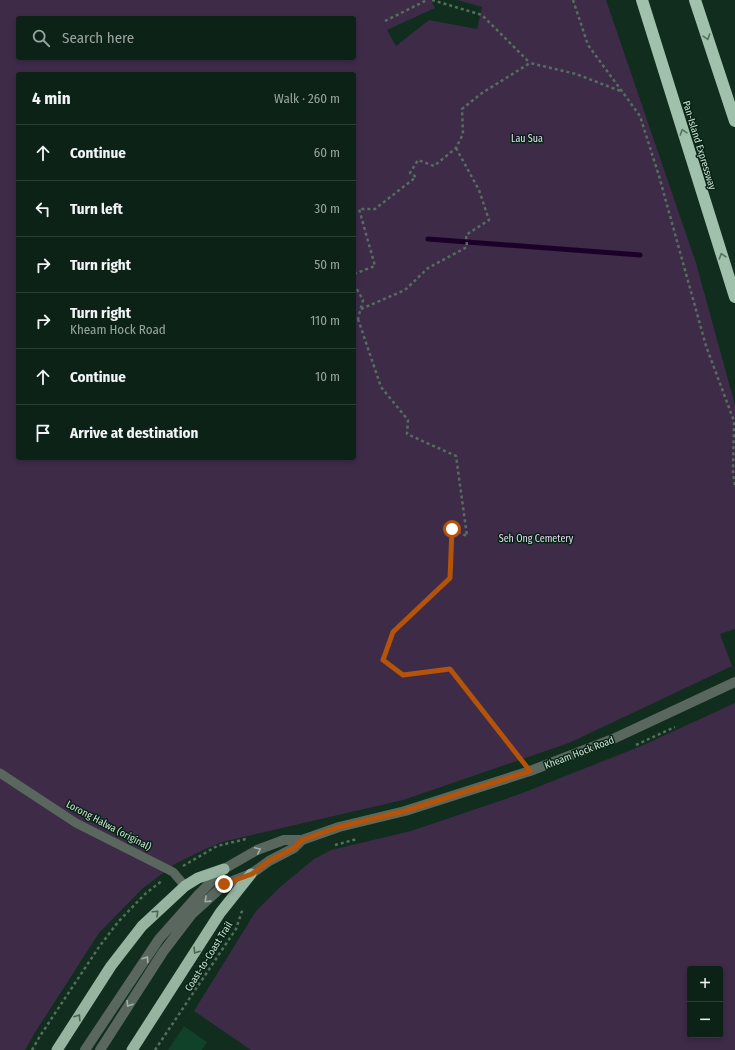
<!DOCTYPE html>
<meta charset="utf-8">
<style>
:root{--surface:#0c2216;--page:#1a2f23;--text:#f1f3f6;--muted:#9aa4a1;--line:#2c3f35}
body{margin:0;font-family:"Fira Sans Condensed",sans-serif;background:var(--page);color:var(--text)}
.controls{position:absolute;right:12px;bottom:12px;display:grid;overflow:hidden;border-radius:4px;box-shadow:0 2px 6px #0003}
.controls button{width:36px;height:36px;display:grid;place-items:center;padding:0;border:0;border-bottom:1px solid var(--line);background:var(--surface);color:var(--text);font:20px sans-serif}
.stop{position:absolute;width:12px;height:12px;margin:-9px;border:3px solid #b45309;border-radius:50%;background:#fff}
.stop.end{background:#b45309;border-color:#fff;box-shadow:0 1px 4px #0008}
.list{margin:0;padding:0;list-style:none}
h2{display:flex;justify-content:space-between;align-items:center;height:52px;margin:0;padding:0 16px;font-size:17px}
h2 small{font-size:13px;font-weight:400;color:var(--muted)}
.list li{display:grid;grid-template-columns:26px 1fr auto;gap:12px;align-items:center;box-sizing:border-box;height:56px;padding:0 16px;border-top:1px solid var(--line)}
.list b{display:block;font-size:15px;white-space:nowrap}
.list p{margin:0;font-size:13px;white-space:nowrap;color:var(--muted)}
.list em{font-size:13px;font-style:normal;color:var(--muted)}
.icon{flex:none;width:22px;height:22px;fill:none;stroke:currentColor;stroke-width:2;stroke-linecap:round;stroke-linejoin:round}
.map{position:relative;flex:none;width:735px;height:1050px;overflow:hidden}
.search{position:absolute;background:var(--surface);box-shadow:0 2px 6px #0003;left:16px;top:16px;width:340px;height:44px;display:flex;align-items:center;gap:10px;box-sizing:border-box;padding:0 14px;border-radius:4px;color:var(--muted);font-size:15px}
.panel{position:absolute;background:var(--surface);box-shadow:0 2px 6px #0003;left:16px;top:72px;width:340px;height:388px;border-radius:4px}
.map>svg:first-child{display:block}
.green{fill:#3d2b48;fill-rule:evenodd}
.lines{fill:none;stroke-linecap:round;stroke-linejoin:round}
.stream{stroke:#1b0029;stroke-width:5}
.building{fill:#0f4228}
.path{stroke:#566e60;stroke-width:2.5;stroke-dasharray:3 3;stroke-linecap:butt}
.service{stroke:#5a675e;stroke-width:9}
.minor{stroke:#5a675e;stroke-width:10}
.tertiary{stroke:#5a675e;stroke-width:10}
.trunk{stroke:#96b4a0;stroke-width:11}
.motorway{stroke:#a0c1ab;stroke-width:12}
.oneway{stroke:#537260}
.oneway2{stroke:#a0b0a5}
.oneway3{stroke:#476553}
.route{stroke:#b45309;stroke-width:5}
.labels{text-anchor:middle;stroke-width:3;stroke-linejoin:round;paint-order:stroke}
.park-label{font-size:10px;fill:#ebd8f7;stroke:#062414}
.street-label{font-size:10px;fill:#cfe0d5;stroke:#062414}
</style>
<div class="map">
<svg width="735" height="1050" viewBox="0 0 735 1050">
<rect width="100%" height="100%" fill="#102d1d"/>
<path class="green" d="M0,0H431L435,8L387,30L396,46L429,20L477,29L482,7L457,0H606L696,263L735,405V629L720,634L732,666L569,743L403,800L222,842L201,851L175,864L142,889L99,933L36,1031L25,1050H0ZM18,18H354V58H18ZM18,74H354V458H18Z
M735,703V1050H251L194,1011L256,911L280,887L314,859L331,850L411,831L520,794L641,746ZM690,969H720V1035H690Z"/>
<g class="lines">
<path class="stream" d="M428,239L640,255"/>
</g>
<path class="building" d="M184,1026L207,1042L202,1050H168Z"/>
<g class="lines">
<path class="path" d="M432,0L482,15L530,63
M573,0L588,45L640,116L659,176L706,346L734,421L733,473L735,486
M385,21L427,0
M354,274L375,266L359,209H375L416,177L410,173L418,160L434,166L456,148L463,134L462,109L482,93L530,63L576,74L623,92
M354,284L363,300L358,319L354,320
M361,309L405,290L428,268L467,247L466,235L489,220L479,190L456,148
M358,319L381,387L408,420L407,434L456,456L467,536L452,529L450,579L393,632L383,660L403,675L450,669L522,760
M636,745L675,727
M335,845L357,839
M183,866L217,846L246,839
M32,1050L40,1036L99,947L118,922L145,894L163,880
M155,1050L236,929L243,908"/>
<path class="service" d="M0,773L76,823L173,872L185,886"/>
<path class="minor" d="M224,869L257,850L284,840H302L339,827L405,811L530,771L613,739L735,682
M251,874L269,861L294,848L302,840"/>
<path class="tertiary" d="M85,1050L159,939L198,895L224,869
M100,1050L163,952L192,914L225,884L251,874"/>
<path class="trunk" d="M57,1050L111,966L142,926L185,886L198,878L224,869
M132,1050L220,913L251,874"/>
<path class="motorway" d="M642,0L735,297
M695,0L735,121"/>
</g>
<defs><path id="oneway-chevron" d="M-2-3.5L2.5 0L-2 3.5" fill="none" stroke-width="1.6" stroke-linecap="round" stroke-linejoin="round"/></defs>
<g class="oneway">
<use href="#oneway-chevron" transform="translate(707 37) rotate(72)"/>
<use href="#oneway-chevron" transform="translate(683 132) rotate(-107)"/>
<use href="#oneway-chevron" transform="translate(722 256) rotate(-107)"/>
</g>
<g class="oneway2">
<use href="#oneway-chevron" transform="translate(258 850) rotate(-25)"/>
<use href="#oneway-chevron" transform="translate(207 900) rotate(136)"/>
<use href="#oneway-chevron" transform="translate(146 959) rotate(-56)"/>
<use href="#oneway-chevron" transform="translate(129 1004) rotate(122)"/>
</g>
<g class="oneway3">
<use href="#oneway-chevron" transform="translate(156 913) rotate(-43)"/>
<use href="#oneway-chevron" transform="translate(196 951) rotate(123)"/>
<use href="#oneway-chevron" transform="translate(78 1017) rotate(-57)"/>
</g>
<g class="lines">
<path class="route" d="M224,884L252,874L269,861L294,848L302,840L339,827L405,811L530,771L450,669L403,675L383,660L393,632L450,578L452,529"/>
</g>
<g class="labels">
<g class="park-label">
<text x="527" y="142">Lau Sua</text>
<text x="536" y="542">Seh Ong Cemetery</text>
</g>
<g class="street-label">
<text transform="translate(700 145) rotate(73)" y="4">Pan-Island Expressway</text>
<text transform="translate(579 752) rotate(-21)" y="4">Kheam Hock Road</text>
<text transform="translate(109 825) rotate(28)" y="4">Lorong Halwa (original)</text>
<text transform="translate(208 956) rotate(-58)" y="4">Coast-to-Coast Trail</text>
</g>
</g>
</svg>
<div class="controls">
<button>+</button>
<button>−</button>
</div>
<div class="stop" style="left:452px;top:529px"></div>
<div class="stop end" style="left:224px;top:884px"></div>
<div class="search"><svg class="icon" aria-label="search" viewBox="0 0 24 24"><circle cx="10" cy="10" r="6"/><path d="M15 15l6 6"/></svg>Search here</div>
<section class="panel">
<h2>4 min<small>Walk · 260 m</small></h2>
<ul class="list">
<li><svg class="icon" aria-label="ahead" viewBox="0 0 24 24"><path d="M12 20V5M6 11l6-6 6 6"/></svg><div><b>Continue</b></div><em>60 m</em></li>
<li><svg class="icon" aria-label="left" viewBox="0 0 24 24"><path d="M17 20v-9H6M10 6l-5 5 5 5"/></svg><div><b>Turn left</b></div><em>30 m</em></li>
<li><svg class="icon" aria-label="right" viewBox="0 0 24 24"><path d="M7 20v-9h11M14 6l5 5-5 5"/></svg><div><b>Turn right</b></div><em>50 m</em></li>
<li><svg class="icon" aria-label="right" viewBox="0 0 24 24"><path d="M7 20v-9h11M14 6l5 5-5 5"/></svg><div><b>Turn right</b><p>Kheam Hock Road</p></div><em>110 m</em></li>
<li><svg class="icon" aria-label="ahead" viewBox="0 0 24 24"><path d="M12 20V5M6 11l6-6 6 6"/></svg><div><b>Continue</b></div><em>10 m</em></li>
<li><svg class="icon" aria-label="arrive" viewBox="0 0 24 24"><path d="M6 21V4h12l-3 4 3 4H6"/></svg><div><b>Arrive at destination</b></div></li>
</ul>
</section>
</div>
